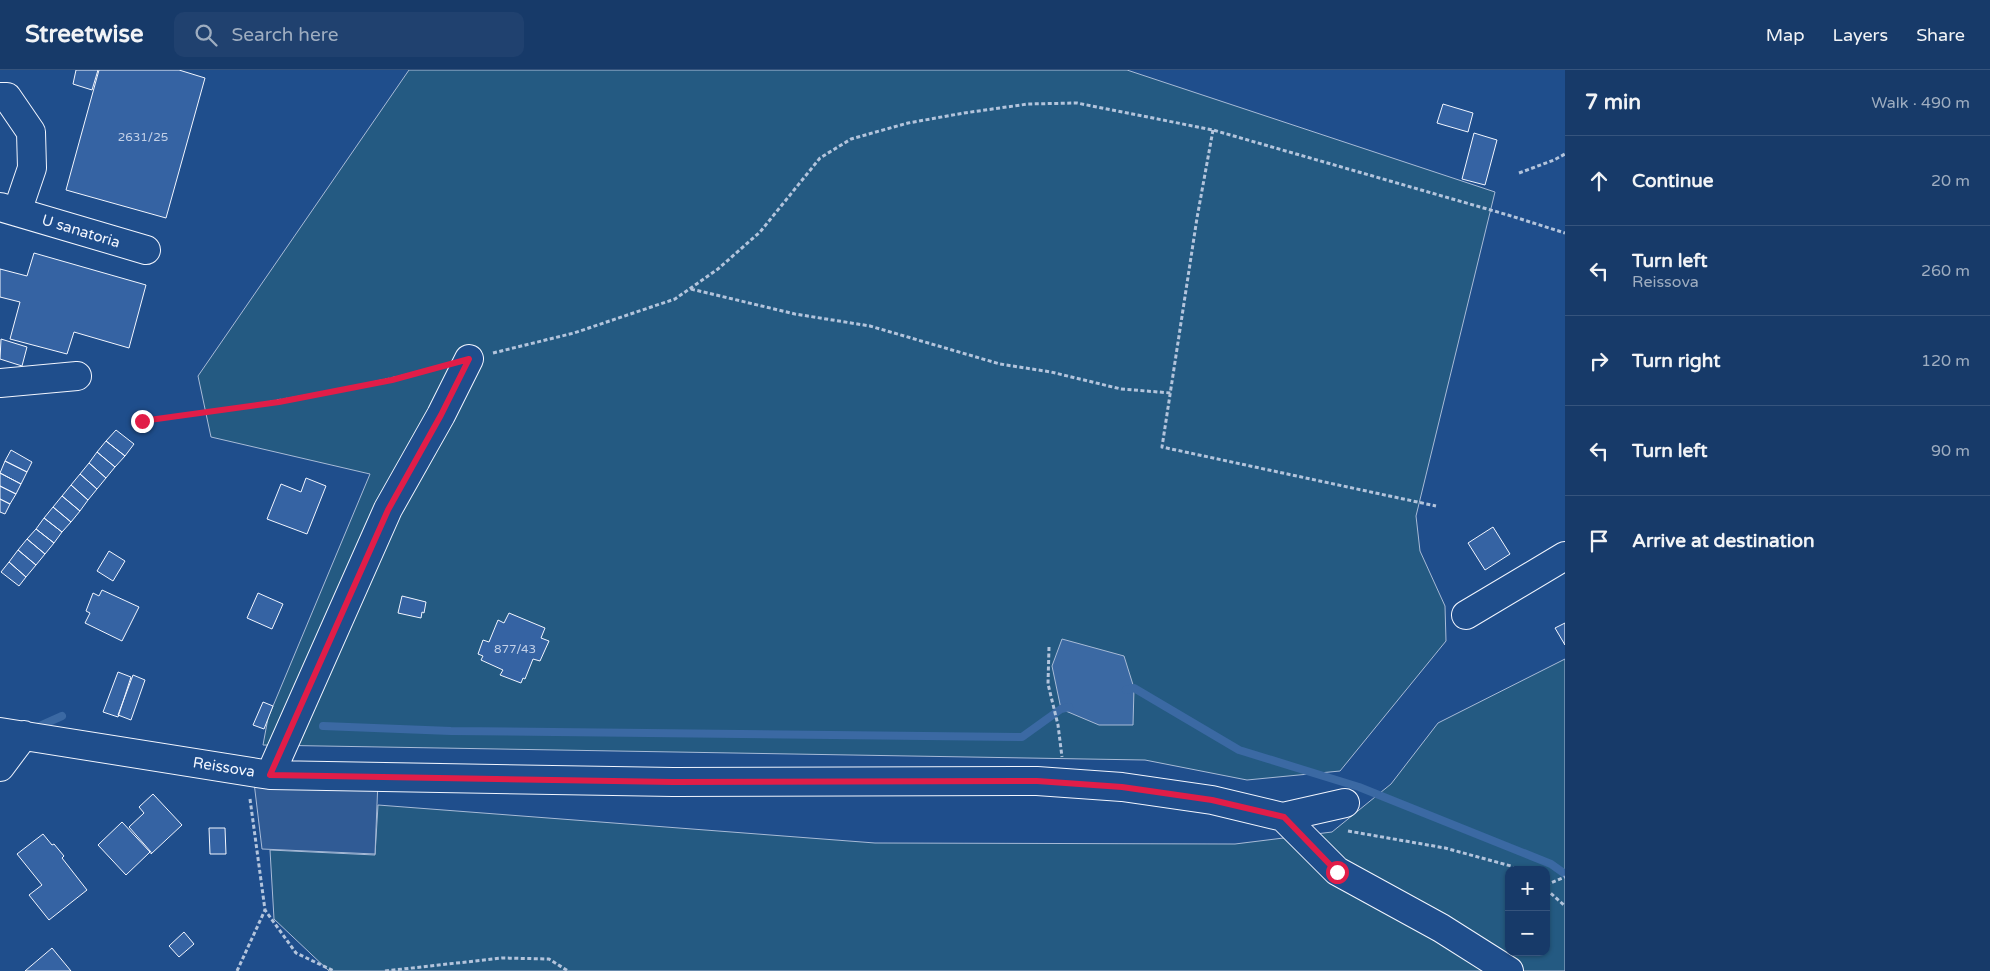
<!DOCTYPE html>
<meta charset="utf-8">
<style>
:root{--surface:#173a69;--page:#20416f;--text:#f1f3f6;--muted:#9eadc0;--line:#36547d}
body{margin:0;font-family:"Varela Round",sans-serif;background:var(--page);color:var(--text)}
.controls{position:absolute;right:15px;bottom:15px;display:grid;overflow:hidden;border-radius:10px;box-shadow:0 1px 4px #0004}
.controls button{width:45px;height:45px;display:grid;place-items:center;padding:0;border:0;border-bottom:1px solid var(--line);background:var(--surface);color:var(--text);font:25px sans-serif}
.stop{position:absolute;width:15px;height:15px;margin:-11px;border:4px solid #e11d48;border-radius:50%;background:#fff}
.stop.end{background:#e11d48;border-color:#fff;box-shadow:0 1px 5px #0008}
.list{margin:0;padding:0;list-style:none}
h2{display:flex;justify-content:space-between;align-items:center;height:65px;margin:0;padding:0 20px;font-size:21px}
h2 small{font-size:16px;font-weight:400;color:var(--muted)}
.list li{display:grid;grid-template-columns:32px 1fr auto;gap:15px;align-items:center;box-sizing:border-box;height:90px;padding:0 20px;border-top:1px solid var(--line)}
.list b{display:block;font-size:19px;white-space:nowrap}
.list p{margin:0;font-size:16px;white-space:nowrap;color:var(--muted)}
.list em{font-size:16px;font-style:normal;color:var(--muted)}
.icon{flex:none;width:28px;height:28px;fill:none;stroke:currentColor;stroke-width:2;stroke-linecap:round;stroke-linejoin:round}
.map{position:relative;flex:none;width:1565px;height:901px;overflow:hidden}
header{display:flex;align-items:center;gap:30px;box-sizing:border-box;height:70px;padding:0 25px;background:var(--surface);border-bottom:1px solid var(--line)}
header strong{font-size:24px}
nav{display:flex;gap:28px;margin-inline-start:auto;font-size:18px}
.search{width:350px;height:45px;background:var(--page);display:flex;align-items:center;gap:12px;box-sizing:border-box;padding:0 18px;border-radius:10px;color:var(--muted);font-size:19px}
main{display:flex}
aside{flex:1;background:var(--surface)}
.map>svg:first-child{display:block}
.green{fill:#245a82;stroke:#a8bbd7;fill-rule:evenodd}
.parking{fill:#305b95;stroke:#a8bbd7}
.water{fill:#3b69a3;stroke:#a8bbd7}
.lines{fill:none;stroke-linecap:round;stroke-linejoin:round}
.stream{stroke:#3b69a3;stroke-width:8}
.building{fill:#3563a3;stroke:#f2f6ff}
.minor-casing{stroke:#f2f6ff;stroke-width:30}
.path{stroke:#b3c4dc;stroke-width:3;stroke-dasharray:4 2.5;stroke-linecap:butt}
.minor{stroke:#1f4e8c;stroke-width:28}
.route{stroke:#e11d48;stroke-width:6}
.labels{text-anchor:middle;stroke-width:4;stroke-linejoin:round;paint-order:stroke}
.number-label{font-size:12px;fill:#c3d1e8}
.street-label{font-size:15px;fill:#f2f6ff;stroke:#1f4e8c}
</style>
<header>
<strong>Streetwise</strong>
<div class="search"><svg class="icon" aria-label="search" viewBox="0 0 24 24"><circle cx="10" cy="10" r="6"/><path d="M15 15l6 6"/></svg>Search here</div>
<nav><a>Map</a><a>Layers</a><a>Share</a></nav>
</header>
<main>
<div class="map">
<svg width="1565" height="901" viewBox="0 0 1565 901">
<rect width="100%" height="100%" fill="#1f4e8c"/>
<path class="green" d="M409,0H1127L1495,122L1416,446L1420,481L1445,536L1446,571L1340,701L1247,710L1145,690L263,675L268,648L370,404L211,367L198,306Z
M1565,589V901H329L274,849L270,780L375,785L378,735L875,773L1235,774L1332,762L1391,714L1438,653ZM1509,800H1546V882H1509Z"/>
<path class="parking" d="M253,704L378,710L375,784L262,779Z"/>
<path class="water" d="M1062,569L1124,586L1134,618L1133,655H1099L1061,639L1052,596Z"/>
<g class="lines">
<path class="stream" d="M1126,620L1134,618L1239,680L1359,717L1551,794L1565,804
M323,656L451,661L1022,667L1061,639L1069,637
M33,659L62,646"/>
</g>
<path class="building" d="M76,0H98L92,20L73,14Z
M99,0H179L205,8L166,148L66,120Z
M1443,34L1473,43L1468,62L1437,53Z
M1474,63L1497,70L1485,115L1462,109Z
M34,183L146,215L129,278L74,262L67,284L10,269L20,232L0,227V199L27,206Z
M1,269L27,277L22,296L0,289Z
M116,360L134,374L125,386L106,371Z
M106,371L125,386L115,397L97,382Z
M11,380L32,392L27,402L5,391Z
M97,382L115,397L106,408L89,393Z
M5,391L27,402L21,414L0,403Z
M89,393L106,408L97,419L80,404Z
M0,403L21,414L16,424L0,416Z
M80,404L97,419L88,430L71,415Z
M306,408L326,416L307,464L267,449L281,414L301,422Z
M71,415L88,430L80,441L62,426Z
M0,416L16,424L10,434L0,429Z
M62,426L80,441L71,452L53,437Z
M0,429L10,434L5,444L0,442Z
M53,437L71,452L62,462L44,448Z
M44,448L62,462L54,473L36,459Z
M1493,457L1510,484L1485,500L1468,473Z
M36,459L54,473L45,484L27,469Z
M27,469L45,484L36,495L18,480Z
M18,480L36,495L26,507L9,492Z
M109,481L125,491L113,511L97,501Z
M9,492L26,507L19,516L1,502Z
M102,520L139,537L122,571L85,553L90,543L86,541L93,523L99,526Z
M258,523L283,534L272,559L247,548Z
M402,526L426,532L424,543L422,542L421,548L398,543Z
M509,543L545,558L541,568L549,571L540,591L533,589L525,609L523,608L521,613L500,605L503,600L481,590L483,586L478,584L483,570L489,572L498,550L504,553Z
M1565,553V575L1555,558Z
M118,602L131,607L118,647L103,642Z
M133,605L145,610L131,650L118,645Z
M263,632L273,636L264,659L253,655Z
M153,724L182,755L151,784V782L129,757L144,743L139,737Z
M122,752L150,782L126,805L98,775Z
M209,758H225L226,784H210Z
M43,764L52,775L54,774L64,786L62,788L87,820L49,850L29,825L42,815L17,784Z
M184,862L194,874L179,887L169,876Z
M52,878L71,901H25Z"/>
<g class="lines">
<g class="minor-casing">
<path id="minor" d="M0,27H7L31,62L32,98L17,142
M0,137L146,180
M0,313L77,306
M1466,545L1565,486
M0,662L270,705L673,712L1037,711L1122,717L1212,730L1283,747L1345,733
M0,697L24,665
M270,705L388,439L441,345L469,289
M1283,747L1337,801L1441,858L1509,901"/>
</g>
<path class="path" d="M1213,60L1197,148L1162,377L1436,436
M1519,103L1554,90L1565,84
M691,219L795,244L870,256L1000,294L1051,302L1121,319L1171,323
M493,283L574,263L675,229L718,199L760,162L820,88L851,69L908,53L964,43L1028,34L1077,33L1213,60L1508,145L1565,163
M142,351C240,337 338,324 434,298
M1049,577L1048,614L1058,655L1062,687
M250,729L265,840L296,883L334,901
M1348,761L1445,778L1511,796L1516,800
M1546,815L1565,807
M1546,819L1565,836
M237,901L265,840
M385,901L502,888L549,889L568,901"/>
<use href="#minor" class="minor"/>
</g>
<g class="lines">
<path class="route" d="M142,351L279,332L392,310L469,289L441,345L388,440L270,705L673,712L1037,711L1122,717L1212,730L1284,747L1337,802"/>
</g>
<g class="labels">
<g class="number-label">
<text x="143" y="71">2631/25</text>
<text x="515" y="583">877/43</text>
</g>
<g class="street-label">
<text transform="translate(81 161) rotate(17)" y="5">U sanatoria</text>
<text transform="translate(224 697) rotate(9)" y="5">Reissova</text>
</g>
</g>
</svg>
<div class="controls">
<button>+</button>
<button>−</button>
</div>
<div class="stop" style="left:1337px;top:802px"></div>
<div class="stop end" style="left:142px;top:351px"></div>
</div>
<aside>
<h2>7 min<small>Walk · 490 m</small></h2>
<ul class="list">
<li><svg class="icon" aria-label="ahead" viewBox="0 0 24 24"><path d="M12 20V5M6 11l6-6 6 6"/></svg><div><b>Continue</b></div><em>20 m</em></li>
<li><svg class="icon" aria-label="left" viewBox="0 0 24 24"><path d="M17 20v-9H6M10 6l-5 5 5 5"/></svg><div><b>Turn left</b><p>Reissova</p></div><em>260 m</em></li>
<li><svg class="icon" aria-label="right" viewBox="0 0 24 24"><path d="M7 20v-9h11M14 6l5 5-5 5"/></svg><div><b>Turn right</b></div><em>120 m</em></li>
<li><svg class="icon" aria-label="left" viewBox="0 0 24 24"><path d="M17 20v-9H6M10 6l-5 5 5 5"/></svg><div><b>Turn left</b></div><em>90 m</em></li>
<li><svg class="icon" aria-label="arrive" viewBox="0 0 24 24"><path d="M6 21V4h12l-3 4 3 4H6"/></svg><div><b>Arrive at destination</b></div></li>
</ul>
</aside>
</main>
